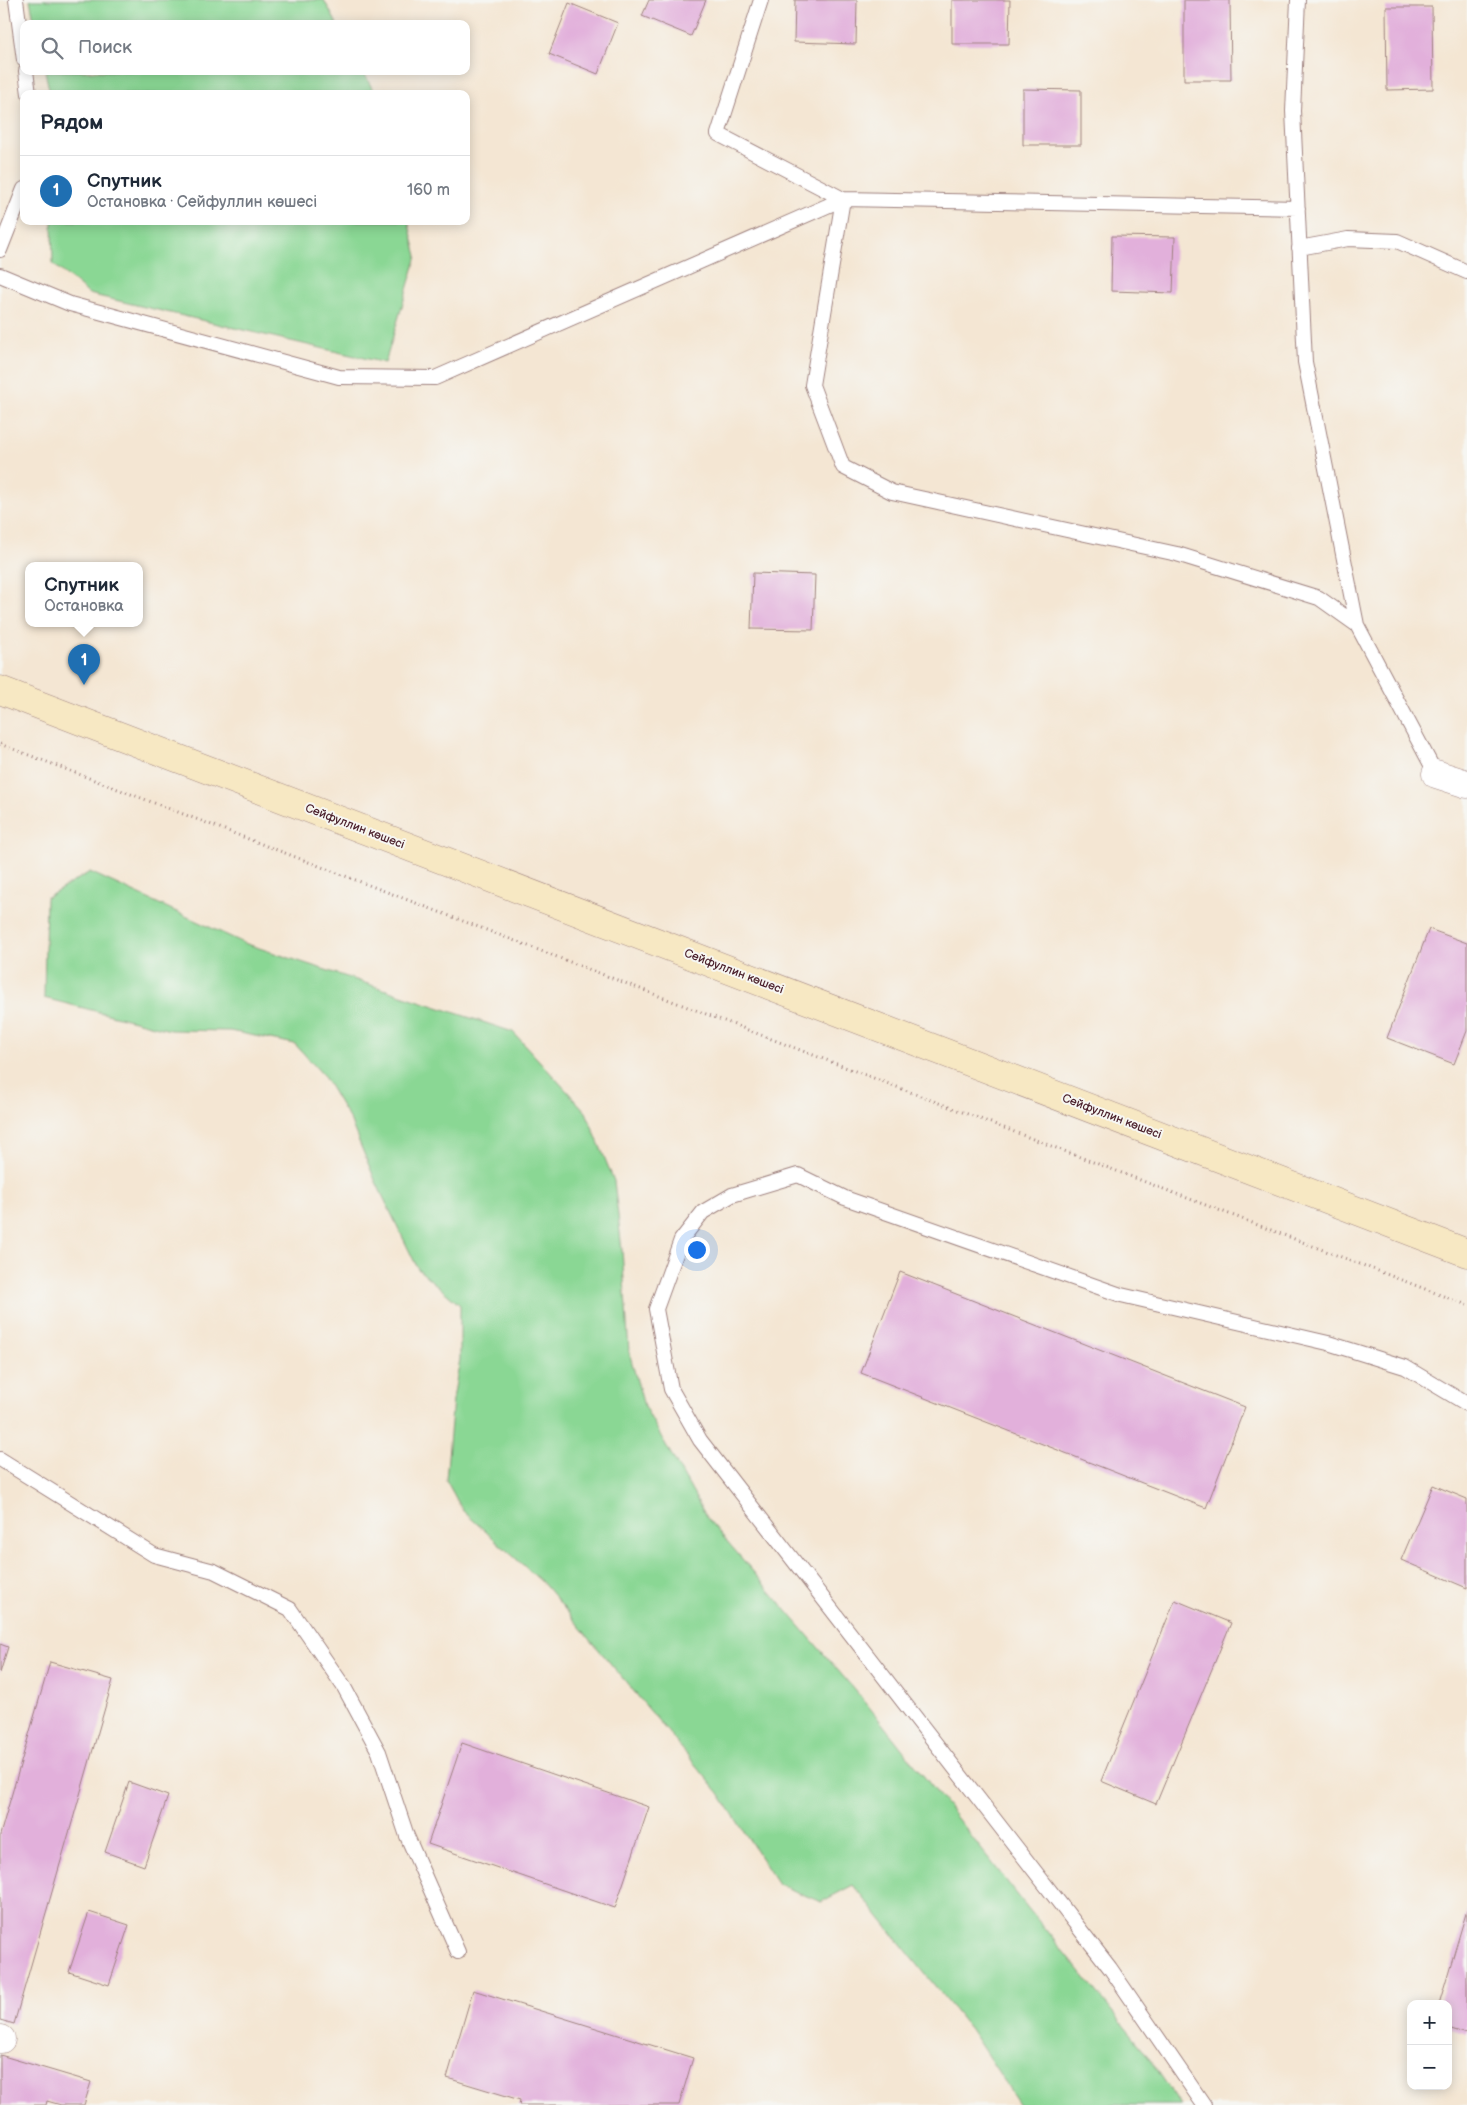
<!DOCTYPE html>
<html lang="ru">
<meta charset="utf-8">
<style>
:root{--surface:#fff;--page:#f2f2f3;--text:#1f2937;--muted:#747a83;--line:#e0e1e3;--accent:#1f6fb2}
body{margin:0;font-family:"Balsamiq Sans",sans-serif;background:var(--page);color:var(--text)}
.controls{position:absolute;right:15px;bottom:15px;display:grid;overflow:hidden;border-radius:10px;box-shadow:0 2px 12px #0003}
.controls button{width:45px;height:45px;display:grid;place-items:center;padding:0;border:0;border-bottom:1px solid var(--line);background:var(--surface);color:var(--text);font:25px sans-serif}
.you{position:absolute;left:696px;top:1249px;width:18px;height:18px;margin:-12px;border:4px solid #fff;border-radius:50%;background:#1a73e8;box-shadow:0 0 0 8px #1a73e833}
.badge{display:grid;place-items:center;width:32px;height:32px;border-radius:50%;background:var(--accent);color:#fff;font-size:16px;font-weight:700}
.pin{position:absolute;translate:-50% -41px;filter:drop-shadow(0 1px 2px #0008)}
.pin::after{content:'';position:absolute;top:26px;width:18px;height:15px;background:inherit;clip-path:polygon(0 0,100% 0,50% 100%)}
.popup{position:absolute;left:25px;top:562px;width:118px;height:65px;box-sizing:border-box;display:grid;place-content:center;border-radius:10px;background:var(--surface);filter:drop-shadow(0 1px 4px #0005);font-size:16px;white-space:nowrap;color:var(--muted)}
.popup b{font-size:19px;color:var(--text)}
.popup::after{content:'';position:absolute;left:50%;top:100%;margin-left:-10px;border:10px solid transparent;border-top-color:var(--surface)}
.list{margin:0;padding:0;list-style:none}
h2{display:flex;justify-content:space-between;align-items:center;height:65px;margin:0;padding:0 20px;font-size:21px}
h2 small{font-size:16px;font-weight:400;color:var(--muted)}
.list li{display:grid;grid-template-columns:32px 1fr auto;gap:15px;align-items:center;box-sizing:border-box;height:70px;padding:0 20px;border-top:1px solid var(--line)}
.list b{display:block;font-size:19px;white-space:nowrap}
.list p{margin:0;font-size:16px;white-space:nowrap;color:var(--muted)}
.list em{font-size:16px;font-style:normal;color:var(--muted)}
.icon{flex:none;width:28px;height:28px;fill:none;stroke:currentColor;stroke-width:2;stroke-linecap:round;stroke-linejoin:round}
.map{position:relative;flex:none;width:1467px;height:2105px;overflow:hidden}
.search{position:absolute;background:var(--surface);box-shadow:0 2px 12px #0003;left:20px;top:20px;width:450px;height:55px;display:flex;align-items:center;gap:12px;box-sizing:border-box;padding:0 18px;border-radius:10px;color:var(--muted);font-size:19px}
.panel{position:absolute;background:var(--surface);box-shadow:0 2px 12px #0003;left:20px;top:90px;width:450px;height:135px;border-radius:10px}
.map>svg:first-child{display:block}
.green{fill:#8ad794;stroke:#6a7b60}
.building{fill:#e2b0db}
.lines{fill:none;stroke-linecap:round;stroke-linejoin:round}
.service-casing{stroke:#9f827f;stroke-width:16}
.minor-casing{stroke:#9f827f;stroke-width:29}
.secondary-casing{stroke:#9f827f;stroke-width:29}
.path{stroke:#9f827f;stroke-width:3;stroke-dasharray:1 4;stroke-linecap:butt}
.service{stroke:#fff;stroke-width:14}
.minor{stroke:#fff;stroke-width:28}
.secondary{stroke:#f7e8c3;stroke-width:28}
.labels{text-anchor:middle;stroke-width:4;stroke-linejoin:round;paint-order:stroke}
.street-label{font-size:12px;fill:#4a1f2b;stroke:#f6f6f2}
</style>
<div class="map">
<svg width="1467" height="2105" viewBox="0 0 1467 2105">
<rect width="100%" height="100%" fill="#f6f6f2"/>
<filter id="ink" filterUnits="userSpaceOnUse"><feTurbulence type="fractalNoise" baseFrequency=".02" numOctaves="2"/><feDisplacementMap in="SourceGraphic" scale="10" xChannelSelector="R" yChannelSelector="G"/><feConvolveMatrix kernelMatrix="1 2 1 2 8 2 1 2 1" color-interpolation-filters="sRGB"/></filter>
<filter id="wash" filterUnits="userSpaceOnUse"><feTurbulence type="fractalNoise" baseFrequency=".0096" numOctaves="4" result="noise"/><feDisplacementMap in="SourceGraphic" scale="20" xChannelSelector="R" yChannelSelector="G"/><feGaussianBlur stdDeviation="1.12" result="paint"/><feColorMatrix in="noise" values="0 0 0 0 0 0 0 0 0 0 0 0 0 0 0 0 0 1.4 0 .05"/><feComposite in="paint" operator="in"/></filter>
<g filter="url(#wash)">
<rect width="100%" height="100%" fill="#f4e6d3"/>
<path class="green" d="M30,0H324L337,24H35Z
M45,71H363L375,94H50Z
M52,221H408L417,256L385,363L89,294L53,264Z
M90,872L244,943L513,1032L586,1112L614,1181L622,1250L629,1352L644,1406L707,1518L866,1703L1027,1907L1142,2048L1181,2105H1020L970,2029L853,1885L821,1902L778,1884L719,1793L543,1583L463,1511L446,1480L453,1399L460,1359V1305L418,1269L375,1180L350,1120L323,1075L295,1044L230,1031L170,1030L44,998L46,898Z"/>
<g id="blocks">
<path class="building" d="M649,0H706L691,36L642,16Z
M795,0H857L856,44L794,42Z
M952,0H1010L1009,44H952Z
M1184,0H1230L1231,80H1184Z
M569,3L618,23L598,74L549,54Z
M1386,7H1432L1433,89L1387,90Z
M1023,89L1081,90V145H1023Z
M1112,236L1175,237L1173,293L1111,291Z
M753,573L815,575L813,630L751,629Z
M1429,929L1467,943V1031L1454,1064L1387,1038Z
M900,1272L1245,1407L1206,1508L861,1373Z
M1433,1485L1467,1499V1588L1401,1560Z
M1175,1600L1231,1623L1156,1804L1101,1781Z
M0,1644L8,1647L0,1673Z
M50,1662L113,1680L14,2024L0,2020V1835Z
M462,1743L649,1807L615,1908L428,1844Z
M129,1782L168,1796L144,1866L105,1852Z
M1467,1910V2034L1448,2028V2004H1439Z
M89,1912L129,1925L109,1985L69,1972Z
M473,1990L693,2058L679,2105H519L520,2100L447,2078Z
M0,2055L91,2082L84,2105H61L47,2101L46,2105H0Z"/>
</g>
</g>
<g filter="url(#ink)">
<use href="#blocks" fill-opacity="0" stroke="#9f827f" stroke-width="1"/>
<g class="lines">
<g class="service-casing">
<path id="service" d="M16,0L24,60
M761,0L718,134L843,199L812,385L843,467L892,492L1177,554L1319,598L1357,625L1436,774
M1298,0L1293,111L1305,362L1357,625
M26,71L29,94
M1299,248L1348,239L1397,241L1467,272
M0,250L24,189
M0,275L70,304L339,377L435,378L843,199L1298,208
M0,1459L154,1555L214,1571L290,1609L344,1687L379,1752L407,1836L458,1952
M1204,2105L1110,1968L700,1440L671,1389L656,1309L681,1240L703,1212L732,1195L798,1175L845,1198L1121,1295L1328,1343L1405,1367L1467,1404"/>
</g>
<g class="minor-casing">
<path id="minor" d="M1436,774L1467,784
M0,2039H1"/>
</g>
<g class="secondary-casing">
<path id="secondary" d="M0,690L1467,1253"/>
</g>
<path class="path" d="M0,744L1467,1305"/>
<use href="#service" class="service"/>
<use href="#minor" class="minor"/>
<use href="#secondary" class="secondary"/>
</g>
</g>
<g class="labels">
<g class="street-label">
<text transform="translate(355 826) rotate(21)" y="4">Сейфуллин көшесі</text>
<text transform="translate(734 971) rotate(21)" y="4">Сейфуллин көшесі</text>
<text transform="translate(1112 1116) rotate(21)" y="4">Сейфуллин көшесі</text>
</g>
</g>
</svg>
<div class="controls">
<button>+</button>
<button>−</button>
</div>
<div class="you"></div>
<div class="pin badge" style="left:84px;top:685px">1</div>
<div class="popup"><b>Спутник</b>Остановка</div>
<div class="search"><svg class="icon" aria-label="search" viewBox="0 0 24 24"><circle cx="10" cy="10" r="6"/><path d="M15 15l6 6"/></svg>Поиск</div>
<section class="panel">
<h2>Рядом<small></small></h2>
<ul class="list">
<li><span class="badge">1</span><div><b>Спутник</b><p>Остановка · Сейфуллин көшесі</p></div><em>160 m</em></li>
</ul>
</section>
</div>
